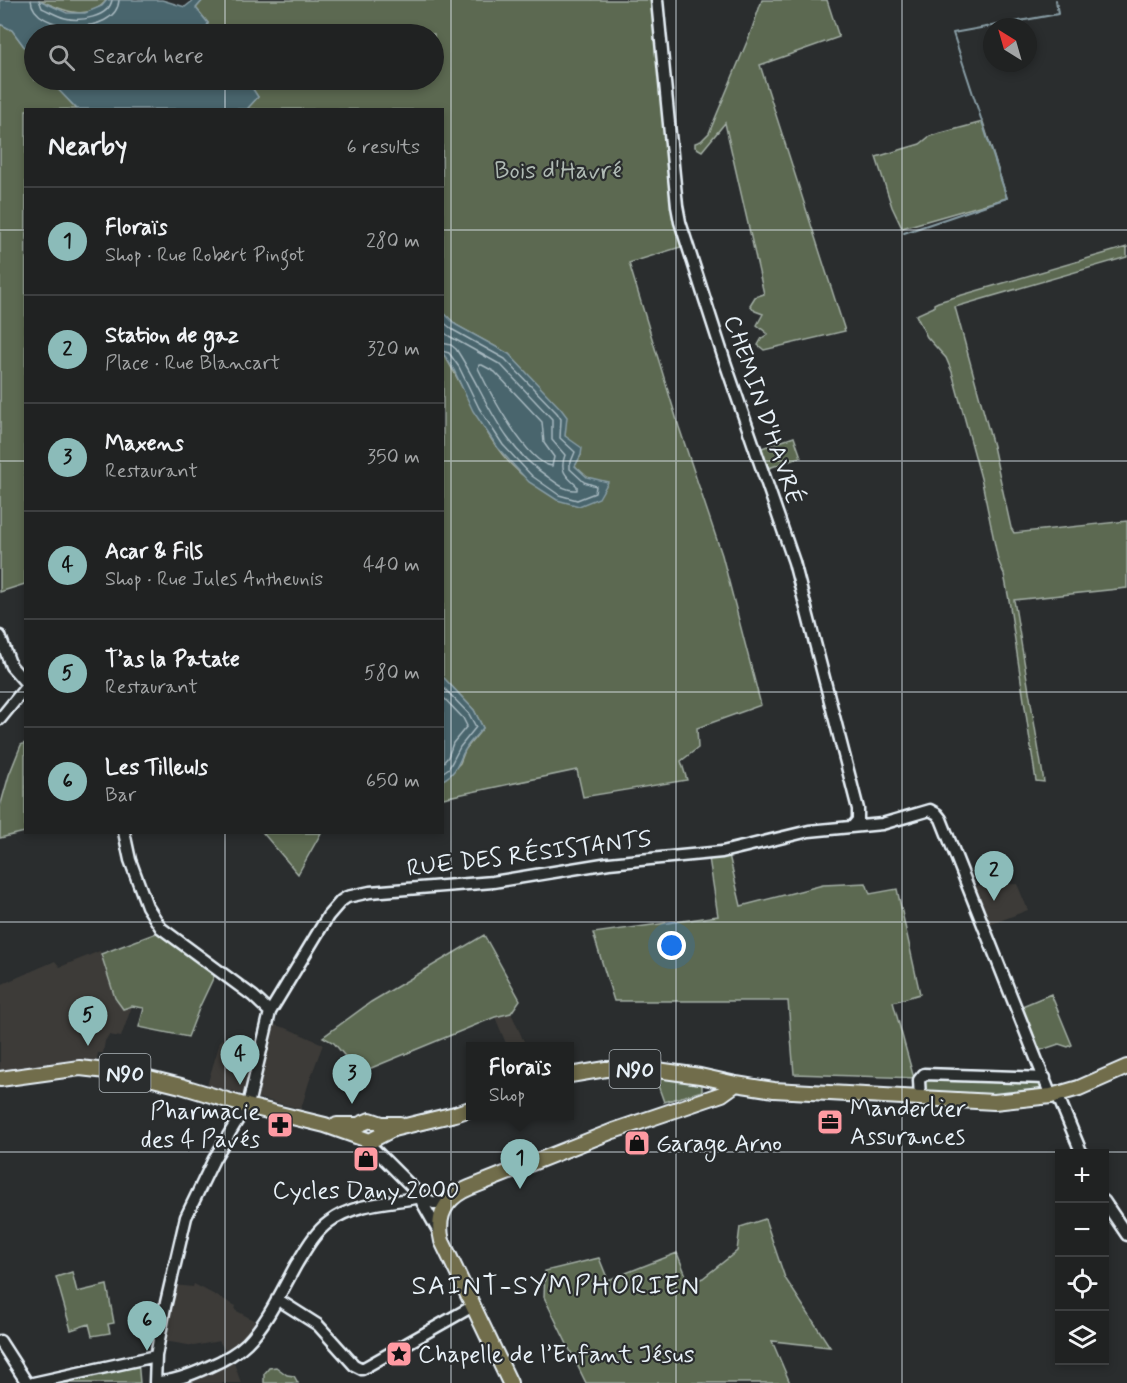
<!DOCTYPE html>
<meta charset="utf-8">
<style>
:root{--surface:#202222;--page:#2d2f2f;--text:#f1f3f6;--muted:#a2a4a5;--line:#3d3f40;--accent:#8bbbb9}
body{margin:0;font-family:Mynerve,sans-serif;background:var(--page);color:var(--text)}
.controls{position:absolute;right:18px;bottom:18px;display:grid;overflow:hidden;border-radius:0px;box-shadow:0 3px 9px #0003}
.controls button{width:54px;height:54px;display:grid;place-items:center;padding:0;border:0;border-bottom:2px solid var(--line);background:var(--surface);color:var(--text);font:30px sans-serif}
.compass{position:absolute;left:983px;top:18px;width:54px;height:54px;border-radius:50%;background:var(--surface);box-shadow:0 3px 9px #0003;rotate:323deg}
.you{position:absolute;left:672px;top:946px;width:21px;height:21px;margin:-15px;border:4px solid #fff;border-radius:50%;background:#1a73e8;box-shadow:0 0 0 9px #1a73e833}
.badge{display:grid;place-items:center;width:39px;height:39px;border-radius:50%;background:var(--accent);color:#111;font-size:20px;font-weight:700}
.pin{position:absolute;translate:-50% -50px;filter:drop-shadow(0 2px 3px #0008)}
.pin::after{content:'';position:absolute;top:32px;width:21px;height:18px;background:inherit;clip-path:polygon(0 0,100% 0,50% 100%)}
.popup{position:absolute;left:466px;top:1042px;width:108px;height:78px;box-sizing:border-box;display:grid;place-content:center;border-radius:0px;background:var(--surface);filter:drop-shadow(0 2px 4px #0005);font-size:20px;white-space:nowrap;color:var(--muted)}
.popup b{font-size:22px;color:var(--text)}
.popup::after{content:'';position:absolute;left:50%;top:100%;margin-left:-12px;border:12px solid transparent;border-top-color:var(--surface)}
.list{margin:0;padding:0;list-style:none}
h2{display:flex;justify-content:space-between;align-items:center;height:78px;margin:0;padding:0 24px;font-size:26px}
h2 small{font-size:20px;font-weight:400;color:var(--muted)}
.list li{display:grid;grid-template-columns:39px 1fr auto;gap:18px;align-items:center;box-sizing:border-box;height:108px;padding:0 24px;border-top:2px solid var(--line)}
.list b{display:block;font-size:22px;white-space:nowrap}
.list p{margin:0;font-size:20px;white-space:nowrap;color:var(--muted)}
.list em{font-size:20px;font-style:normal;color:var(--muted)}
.icon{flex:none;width:33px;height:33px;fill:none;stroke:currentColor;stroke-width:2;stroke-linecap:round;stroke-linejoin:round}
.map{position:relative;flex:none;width:1127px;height:1383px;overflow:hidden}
.search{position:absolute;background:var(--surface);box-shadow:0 3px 9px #0003;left:24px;top:24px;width:420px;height:66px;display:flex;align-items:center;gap:15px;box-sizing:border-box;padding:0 21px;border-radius:33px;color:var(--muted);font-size:22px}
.panel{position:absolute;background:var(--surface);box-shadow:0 3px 9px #0003;left:24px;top:108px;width:420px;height:726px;border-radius:0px}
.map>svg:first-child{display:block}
.built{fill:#3c3b38}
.green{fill:#5b6951;stroke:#a2ada4;stroke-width:1.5}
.water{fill:#48656d;stroke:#889da5;stroke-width:1.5}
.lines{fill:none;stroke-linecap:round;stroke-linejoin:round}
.shore{stroke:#a8b9c0;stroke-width:1.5}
.stream{stroke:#889da5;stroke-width:2}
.minor-casing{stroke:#e8f1f8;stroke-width:15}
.major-casing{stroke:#e8f1f8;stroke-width:18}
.minor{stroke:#2a2d2e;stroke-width:10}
.major{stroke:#716d4b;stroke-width:14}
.grid{fill:none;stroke:#e8f1f8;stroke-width:1.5;stroke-opacity:0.55}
.labels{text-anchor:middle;stroke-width:4.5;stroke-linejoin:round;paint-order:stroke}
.shield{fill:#2a2d2e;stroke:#afb6bb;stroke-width:1.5}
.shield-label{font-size:22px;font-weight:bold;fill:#e8f1f8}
.park-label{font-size:24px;fill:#b0bbb5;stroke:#2a2d2e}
.street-label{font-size:24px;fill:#e8f1f8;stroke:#2a2d2e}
.poi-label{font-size:24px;fill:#e8f1f8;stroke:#2a2d2e;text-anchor:start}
.quarter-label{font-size:27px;letter-spacing:1.5px;fill:#e8f1f8;stroke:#2a2d2e}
</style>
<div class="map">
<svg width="1127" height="1383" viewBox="0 0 1127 1383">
<rect width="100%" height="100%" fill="#2a2d2e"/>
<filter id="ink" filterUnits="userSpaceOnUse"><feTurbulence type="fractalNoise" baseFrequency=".0167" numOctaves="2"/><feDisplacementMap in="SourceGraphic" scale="12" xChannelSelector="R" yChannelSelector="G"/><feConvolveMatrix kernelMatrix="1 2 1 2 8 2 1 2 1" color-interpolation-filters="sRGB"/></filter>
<g filter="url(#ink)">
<path class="built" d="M1017,884L1028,910L984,927L968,886Z
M100,951L115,998L126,1007L132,1006L121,1037L109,1035L105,1041L103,1053H98L95,1069L0,1079V985L55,961L60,967Z
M511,1013L526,1046H507L495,1017Z
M271,1024L286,1028L323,1044L309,1082L301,1109L207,1085L221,1039L231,1042L234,1041L235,1037L266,1045Z
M194,1284L236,1306L235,1310L257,1322L245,1339L227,1353L219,1341L194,1346L164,1341L174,1285L193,1287Z
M233,1360L241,1383H178Z"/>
<path class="green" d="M39,0H107C88,23 62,10 39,0Z
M203,0H657L687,245L629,263L679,427L722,555L761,705L697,728L698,748L681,761L687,780L583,797L577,770L443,798V780L460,763L465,750L483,728L474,710L443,677V353C472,399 490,460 541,488L587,477L575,466L581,455L565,436V426L530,377L509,354L456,325L443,312L442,110L247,109L258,97L247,80H434V34H205L208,23L196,8Z
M762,0H827L839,37L760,65L845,331L764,350L758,345L762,338L768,334L757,325L763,314L755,311L750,305L755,297L764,294L725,123L702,151L695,147V143L701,141L709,133L749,37Z
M0,24L12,30L34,60V80H49L77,109L26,110L25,584L0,592Z
M983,122L1007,198L902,228L892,207L876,157L920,144L930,136Z
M1127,247V257L955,307L993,446L1011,528L1014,533L1127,521V588L1014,600L1044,782L1036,781L1009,600L1004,574L998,560L982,482L952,372L946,358L927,337L916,315L934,307V304L938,302Z
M794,437L801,457L763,470L756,450Z
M25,743V832L0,838V807L9,775L21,745Z
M263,833H321L298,874Z
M729,855L741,906L823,885L866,883L870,894L897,889L920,994L893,1002L913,1075L917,1078L794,1074L788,1001H614L593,933L718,916L709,858Z
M159,932L217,970L200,1006L188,1037L139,1027L144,1008L132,1006L123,1009L115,998L101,954Z
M484,935L520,1000L511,1013L495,1017L359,1073L334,1043L323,1037L371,1002Z
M1051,994L1072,1045L1068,1047L1059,1044L1038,1051L1020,1007Z
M655,1077L702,1084V1091L664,1102Z
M923,1078L979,1082L985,1079L1042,1082L1043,1090L993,1096L926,1092L923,1088Z
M765,1219L785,1278L830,1347L772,1341L790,1383H586L544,1297L545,1271L599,1258L608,1280L677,1253L689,1283L703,1278L737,1251L740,1227Z
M72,1272L77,1292L107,1285L114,1323L108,1324L110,1333L92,1336L89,1324L71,1330L56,1277Z
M138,1360L140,1383H57Z
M276,1367L287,1375L294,1376L298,1383H264V1374L269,1368Z"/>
<path class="water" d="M0,0H39L67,13H85L102,6L107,0H162L185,7L194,0H203L196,8L208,23L205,34H34V60L12,30L0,24Z
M49,80H247L258,97L247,109H77Z
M443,312L456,325L509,354L561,409L567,417L565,436L582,448L581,455L575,466L587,477L608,482L599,498L579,506L557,500L529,482L498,448L473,411L454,370L443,353Z
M443,677L474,710L483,728C477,735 469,742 465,750C458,762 457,773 443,780Z"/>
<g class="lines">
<path class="shore" d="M31,0C33,33 117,37 119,0
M39,0L42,8C49,11 57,16 65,18C80,22 109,17 112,0
M442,321L453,330L505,359L557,413L561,419L560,438L575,452L570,464V469L584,482L596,486L595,493L577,500L559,495L532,476L503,445L479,408L459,367L449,353L442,351
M442,331L449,336L501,365L552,419V440L565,455C559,471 566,476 577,486V490C565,491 558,484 548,477C498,444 487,396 456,349L451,345L442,343
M479,365H482L495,372L542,422L544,443L554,457L552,466C527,464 489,391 478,368Z
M442,686L469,714L476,727L460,747L449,768L442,773
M442,696L463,718L467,726L453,743L448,757L442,764"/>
<path class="stream" d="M904,233L1007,198L953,33L1058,14L1056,0"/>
<g class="minor-casing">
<path id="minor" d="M657,0L677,206L680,222L725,362L794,562L858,809V820L853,826
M0,636L11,666L26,683
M0,719L26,687
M124,832L130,860L147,906L161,928L253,996L270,1012
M1057,1094L1082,1154
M920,1099L919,1080L924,1074L1045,1078
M365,1140L422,1197L434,1203H447
M422,1197V1202L440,1234
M1104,1201L1127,1235
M277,1299L318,1325L354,1365L362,1369L473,1306
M0,1341L27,1383
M155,1382C173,1382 191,1375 208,1367C222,1361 236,1354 247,1343C267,1323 282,1290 296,1265C306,1249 314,1233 329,1222C356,1202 391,1203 422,1197
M33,1383L156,1356
M155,1383L156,1356L165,1307L186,1217L214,1159L249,1101L270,1012L328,916L341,901L347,897L370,892L493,882L609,863L722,852L809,831L882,824L930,810L937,814L941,819L1051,1096"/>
</g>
<g class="major-casing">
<path id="major" d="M570,1075L606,1069H650L700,1076L736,1084L774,1090L994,1102L1051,1096L1079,1088L1127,1067
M0,1079L80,1068L133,1074L181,1086L247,1106L325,1125L370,1141L393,1129L455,1114L470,1109
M337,1125H358L370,1120L382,1124H400
M510,1383L442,1241C436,1217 445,1198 469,1188L613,1131L722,1094L736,1084"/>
</g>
<use href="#minor" class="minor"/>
<use href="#major" class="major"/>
</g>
</g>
<path class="grid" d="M225,0V34M451,0V1383M676,0V1383M902,0V1383M225,80V110M0,230H26M442,230H1127M0,461H26M442,461H1127M0,692H26M442,692H1127M225,832V1383M0,922H1127M0,1152H1127"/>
<defs>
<g id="office-square" transform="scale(1.35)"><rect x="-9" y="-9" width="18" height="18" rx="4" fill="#ff9aa2" stroke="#2a2d2e"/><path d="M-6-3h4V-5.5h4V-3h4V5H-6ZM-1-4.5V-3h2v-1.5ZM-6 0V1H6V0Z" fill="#111"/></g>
<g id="pharmacy-square" transform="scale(1.35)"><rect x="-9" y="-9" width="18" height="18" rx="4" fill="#ff9aa2" stroke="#2a2d2e"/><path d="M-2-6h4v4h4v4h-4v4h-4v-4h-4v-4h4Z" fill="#111"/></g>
<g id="shop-square" transform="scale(1.35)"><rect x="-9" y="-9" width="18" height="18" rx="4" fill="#ff9aa2" stroke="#2a2d2e"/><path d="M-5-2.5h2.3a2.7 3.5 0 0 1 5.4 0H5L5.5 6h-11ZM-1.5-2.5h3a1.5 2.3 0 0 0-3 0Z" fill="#111"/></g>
<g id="sight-square" transform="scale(1.35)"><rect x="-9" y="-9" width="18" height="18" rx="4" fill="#ff9aa2" stroke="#2a2d2e"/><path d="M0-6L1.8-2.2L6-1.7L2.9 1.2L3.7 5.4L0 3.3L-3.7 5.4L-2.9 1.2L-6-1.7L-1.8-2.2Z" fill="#111"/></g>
</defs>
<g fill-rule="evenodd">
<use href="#office-square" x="830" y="1122"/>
<use href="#pharmacy-square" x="280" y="1125"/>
<use href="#shop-square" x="637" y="1143"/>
<use href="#shop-square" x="366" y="1159"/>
<use href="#sight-square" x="399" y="1354"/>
</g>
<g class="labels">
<g class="shield">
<rect x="609.5" y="1050" width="51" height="38" rx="4.5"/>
<rect x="99.5" y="1054" width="51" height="38" rx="4.5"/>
</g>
<g class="shield-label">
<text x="635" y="1077">N90</text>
<text x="125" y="1081">N90</text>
</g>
<g class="park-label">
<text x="558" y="178">Bois d'Havré</text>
</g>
<g class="street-label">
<text transform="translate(764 410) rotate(71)" y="8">CHEMIN D'HAVRÉ</text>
<text transform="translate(529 853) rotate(-7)" y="8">RUE DES RÉSISTANTS</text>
</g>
<g class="poi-label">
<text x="850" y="1116">Manderlier<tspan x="850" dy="28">Assurances</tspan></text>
<text x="260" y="1119" text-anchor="end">Pharmacie<tspan x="260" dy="28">des 4 Pavés</tspan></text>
<text x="656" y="1151">Garage Arno</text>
<text x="366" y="1198" text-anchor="middle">Cycles Dany 2000</text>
<text x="418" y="1362">Chapelle de l’Enfant Jésus</text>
</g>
<g class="quarter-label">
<text x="556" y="1294">SAINT-SYMPHORIEN</text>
</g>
</g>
</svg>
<div class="controls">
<button>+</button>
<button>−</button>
<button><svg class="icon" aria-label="locate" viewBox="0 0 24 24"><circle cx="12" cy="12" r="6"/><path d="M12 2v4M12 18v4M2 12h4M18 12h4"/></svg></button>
<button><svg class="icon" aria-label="layers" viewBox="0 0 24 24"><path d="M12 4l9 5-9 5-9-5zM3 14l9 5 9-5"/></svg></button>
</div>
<svg class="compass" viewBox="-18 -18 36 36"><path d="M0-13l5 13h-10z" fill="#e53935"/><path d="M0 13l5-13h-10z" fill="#a2a4a5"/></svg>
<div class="you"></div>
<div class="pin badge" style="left:520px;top:1189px">1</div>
<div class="popup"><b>Floraïs</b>Shop</div>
<div class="pin badge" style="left:994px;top:901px">2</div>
<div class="pin badge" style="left:352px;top:1104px">3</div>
<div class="pin badge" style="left:240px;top:1085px">4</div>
<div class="pin badge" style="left:88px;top:1046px">5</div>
<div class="pin badge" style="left:147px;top:1351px">6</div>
<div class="search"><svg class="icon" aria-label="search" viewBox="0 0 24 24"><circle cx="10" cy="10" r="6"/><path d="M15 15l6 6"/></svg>Search here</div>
<section class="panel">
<h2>Nearby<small>6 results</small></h2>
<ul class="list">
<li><span class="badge">1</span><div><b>Floraïs</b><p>Shop · Rue Robert Pingot</p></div><em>280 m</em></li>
<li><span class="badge">2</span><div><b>Station de gaz</b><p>Place · Rue Blancart</p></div><em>320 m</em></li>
<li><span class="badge">3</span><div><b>Maxens</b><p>Restaurant</p></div><em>350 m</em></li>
<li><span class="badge">4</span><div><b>Acar &amp; Fils</b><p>Shop · Rue Jules Antheunis</p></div><em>440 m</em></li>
<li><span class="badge">5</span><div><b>T’as la Patate</b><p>Restaurant</p></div><em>580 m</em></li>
<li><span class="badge">6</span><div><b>Les Tilleuls</b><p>Bar</p></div><em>650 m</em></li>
</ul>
</section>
</div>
